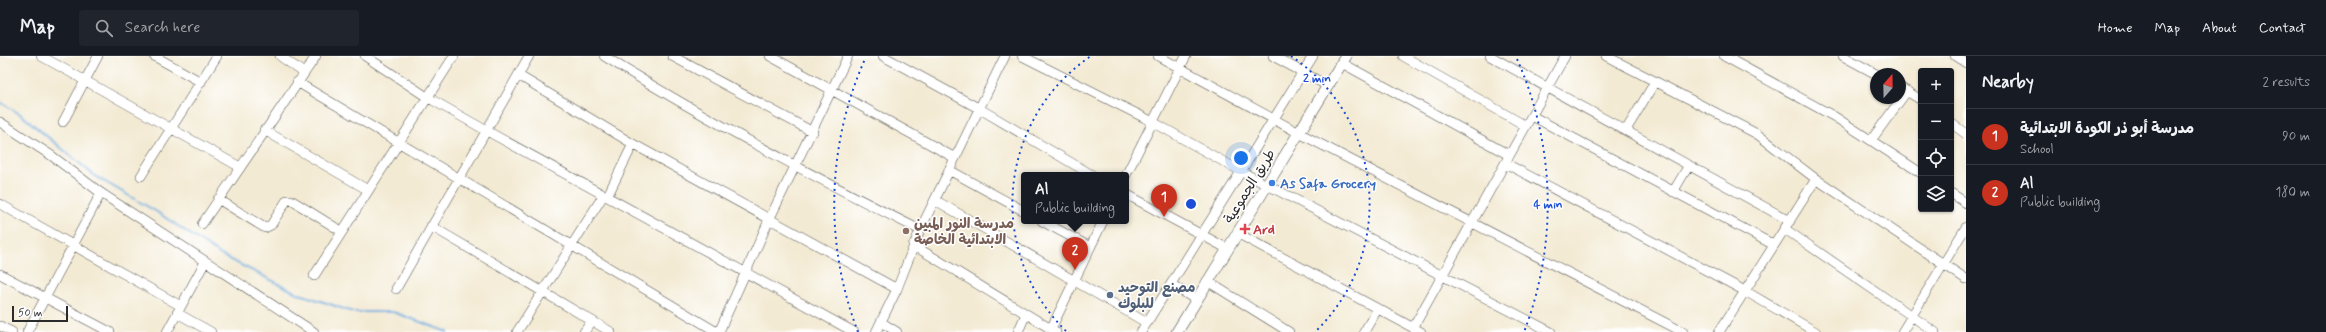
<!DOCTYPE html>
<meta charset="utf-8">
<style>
:root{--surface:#171b24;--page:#20242c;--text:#f1f3f6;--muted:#9ea1a6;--line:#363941;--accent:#c8321e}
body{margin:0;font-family:Mynerve,"Playpen Sans Arabic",sans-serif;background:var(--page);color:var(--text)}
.controls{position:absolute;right:12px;top:12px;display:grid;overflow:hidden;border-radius:4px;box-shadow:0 1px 3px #0004}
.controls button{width:36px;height:36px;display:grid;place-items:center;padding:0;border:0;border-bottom:1px solid var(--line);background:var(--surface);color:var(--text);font:20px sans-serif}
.compass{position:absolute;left:1870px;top:12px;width:36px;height:36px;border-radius:50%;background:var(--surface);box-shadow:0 1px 3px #0004;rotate:20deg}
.scale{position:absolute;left:12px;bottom:10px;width:56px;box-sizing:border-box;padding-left:4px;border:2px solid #2b2b2b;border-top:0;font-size:11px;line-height:14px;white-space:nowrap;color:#2b2b2b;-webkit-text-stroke:3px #fff;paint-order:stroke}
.you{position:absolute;left:1241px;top:102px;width:14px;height:14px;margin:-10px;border:3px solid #fff;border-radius:50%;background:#1a73e8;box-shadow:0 0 0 6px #1a73e833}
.badge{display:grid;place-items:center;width:26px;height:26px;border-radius:50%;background:var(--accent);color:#fff;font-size:13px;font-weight:700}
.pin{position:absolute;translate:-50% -33px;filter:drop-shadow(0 1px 2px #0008)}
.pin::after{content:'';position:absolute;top:21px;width:14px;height:12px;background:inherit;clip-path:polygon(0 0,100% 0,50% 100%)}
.popup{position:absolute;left:1021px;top:116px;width:108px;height:52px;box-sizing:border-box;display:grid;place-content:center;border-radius:4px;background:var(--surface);filter:drop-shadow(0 1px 3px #0005);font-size:13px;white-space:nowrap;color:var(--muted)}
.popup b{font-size:15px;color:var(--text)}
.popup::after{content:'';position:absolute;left:50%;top:100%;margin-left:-8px;border:8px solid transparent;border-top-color:var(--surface)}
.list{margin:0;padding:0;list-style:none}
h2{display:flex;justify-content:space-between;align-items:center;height:52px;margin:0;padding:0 16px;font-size:17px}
h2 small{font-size:13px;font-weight:400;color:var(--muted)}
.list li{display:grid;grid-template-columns:26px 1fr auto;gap:12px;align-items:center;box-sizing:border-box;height:56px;padding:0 16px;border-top:1px solid var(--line)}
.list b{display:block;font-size:15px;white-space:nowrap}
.list p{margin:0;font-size:13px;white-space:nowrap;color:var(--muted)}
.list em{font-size:13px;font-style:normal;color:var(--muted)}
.icon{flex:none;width:22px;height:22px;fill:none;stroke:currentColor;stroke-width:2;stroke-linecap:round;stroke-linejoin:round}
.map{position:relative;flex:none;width:1966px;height:276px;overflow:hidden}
header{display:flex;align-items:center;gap:24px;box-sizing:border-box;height:56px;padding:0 20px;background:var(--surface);border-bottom:1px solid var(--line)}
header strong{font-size:19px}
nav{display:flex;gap:22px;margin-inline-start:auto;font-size:14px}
.search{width:280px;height:36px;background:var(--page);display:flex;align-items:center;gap:10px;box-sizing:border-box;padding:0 14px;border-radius:4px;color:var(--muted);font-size:15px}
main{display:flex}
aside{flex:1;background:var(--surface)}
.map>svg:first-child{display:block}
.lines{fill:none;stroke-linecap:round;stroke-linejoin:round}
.stream{stroke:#6dabdf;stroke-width:2}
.minor-casing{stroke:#494844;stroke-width:10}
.major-casing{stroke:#494844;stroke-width:12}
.minor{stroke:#fff;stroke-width:9}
.major{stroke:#fff;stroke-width:11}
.ring{fill:none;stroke:#1d4ed8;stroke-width:2;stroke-dasharray:2 4}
.shop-dot{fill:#3f7fe0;stroke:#fff;stroke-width:1.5}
.health-dot{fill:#e0444e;stroke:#fff;stroke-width:1.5}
.education-dot{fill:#8d6e63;stroke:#fff;stroke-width:1.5}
.service-dot{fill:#5c6f8a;stroke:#fff;stroke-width:1.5}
.labels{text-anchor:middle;stroke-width:3;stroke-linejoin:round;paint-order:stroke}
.shop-label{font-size:14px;font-weight:bold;fill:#366cbe;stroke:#fff;text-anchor:start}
.street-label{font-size:14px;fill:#2b2b2b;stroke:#fff}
.education-label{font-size:14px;font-weight:bold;fill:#785e54;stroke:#fff;text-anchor:start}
.health-label{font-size:14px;font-weight:bold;fill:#be3a42;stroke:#fff;text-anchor:start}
.service-label{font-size:14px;font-weight:bold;fill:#4e5e75;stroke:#fff;text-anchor:start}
.centre{fill:#1d4ed8;stroke:#fff;stroke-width:2}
.ring-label{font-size:12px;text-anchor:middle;font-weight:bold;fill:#1d4ed8;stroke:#fff;stroke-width:3;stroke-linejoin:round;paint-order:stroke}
</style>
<header>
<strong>Map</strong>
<div class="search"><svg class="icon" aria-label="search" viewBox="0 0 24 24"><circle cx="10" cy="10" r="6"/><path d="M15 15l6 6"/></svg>Search here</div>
<nav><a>Home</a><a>Map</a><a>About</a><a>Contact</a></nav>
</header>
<main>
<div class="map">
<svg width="1966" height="276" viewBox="0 0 1966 276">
<rect width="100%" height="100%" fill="#fff"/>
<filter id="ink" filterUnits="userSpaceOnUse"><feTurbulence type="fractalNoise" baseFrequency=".025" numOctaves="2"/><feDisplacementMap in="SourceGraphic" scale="8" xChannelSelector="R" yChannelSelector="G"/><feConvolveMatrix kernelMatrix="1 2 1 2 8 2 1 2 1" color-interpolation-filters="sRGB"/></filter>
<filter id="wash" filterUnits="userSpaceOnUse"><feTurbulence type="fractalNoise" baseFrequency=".012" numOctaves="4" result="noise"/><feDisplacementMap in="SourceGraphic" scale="16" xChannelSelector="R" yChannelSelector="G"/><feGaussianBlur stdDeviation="0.9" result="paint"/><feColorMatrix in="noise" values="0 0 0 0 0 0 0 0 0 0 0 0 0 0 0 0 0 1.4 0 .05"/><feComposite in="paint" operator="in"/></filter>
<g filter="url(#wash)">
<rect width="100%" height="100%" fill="#f3ead3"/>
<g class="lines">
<path class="stream" d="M0,46L20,58L95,120L157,156L221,199L297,237L353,256H393L448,276"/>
</g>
</g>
<g filter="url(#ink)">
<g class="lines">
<g class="minor-casing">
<path id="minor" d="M41,0L240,111
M154,0L201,26
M280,0L304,17
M365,0L427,41L487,75L854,276
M604,0C706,64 812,120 920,174
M672,0L813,76
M770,0L955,102
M883,0L980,53L1092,119
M1022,0L1153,66L1242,116L1551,276
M1158,0L1299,77L1683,276
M1273,0L1328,30
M1403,0L1526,70
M1490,0L1790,165
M1606,0L1757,78L1816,123L1966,223
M1724,0L1835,61L1921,117
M1843,0L1876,18
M1955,0L1966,7
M1342,7L1509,99
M518,19L633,88L897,233
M297,26L717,276
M1900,31L1921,44
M1532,60L1774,189
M0,66L52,100L101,137L314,276
M63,66L98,0
M1951,67L1966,78
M264,74L368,134
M1626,74L1655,26
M1872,83L1907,35
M1505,107L1745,235L1816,276
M949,114L1024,155
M1126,119L1186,0
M141,120L217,0
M1673,136L1689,109
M1951,137L1966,147
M1126,138L1228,193
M607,141L633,88
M218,143L265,172L271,169L287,144H291L341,175
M935,144L1147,267
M0,148L181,250
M1042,165L1090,191
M202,168L316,0
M431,170L611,276
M1785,173L1935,276
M1237,177L1421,276
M913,189L1056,276
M0,218L110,276
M314,220L454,0
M1207,225L1289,276
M1171,228L1196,244
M396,233L529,0
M177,257L211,276
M881,266L897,276
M0,270L12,276
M1413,272L1565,0
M1051,273L1103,165
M27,276L101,137
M167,276L205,206
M517,276L603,140
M584,276L592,265
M719,276L769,164L848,0
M876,276L897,233L920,174L1005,0
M1018,276L1026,258
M1141,276L1313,0
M1364,276L1377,254
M1719,276L1816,123
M1902,276L1966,171"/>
</g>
<g class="major-casing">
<path id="major" d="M1177,276L1346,0"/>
</g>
<use href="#minor" class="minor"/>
<use href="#major" class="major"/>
</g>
</g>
<g class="ring">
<path d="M1066 275A178 178 0 0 1 1091 0M1291 0A178 178 0 0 1 1316 275"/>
<path d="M858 276A357 357 0 0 1 865 3M1517 3A357 357 0 0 1 1524 276"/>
</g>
<circle class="shop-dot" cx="1272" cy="127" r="4"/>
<path class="health-dot" d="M1243 167h4v4h4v4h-4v4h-4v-4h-4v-4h4z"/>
<circle class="education-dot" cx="906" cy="175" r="4"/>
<circle class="service-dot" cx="1110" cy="239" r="4"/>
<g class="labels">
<g class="shop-label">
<text x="1280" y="132">As Safa Grocery</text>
</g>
<g class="street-label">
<text transform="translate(1249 130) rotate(-58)" y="5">طريق الجموعية</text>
</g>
<g class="education-label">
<text x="914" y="172">مدرسة النور المبين<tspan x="914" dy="16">الابتدائية الخاصة</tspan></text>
</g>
<g class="health-label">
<text x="1253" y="178">Ard</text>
</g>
<g class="service-label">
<text x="1118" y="236">مصنع التوحيد<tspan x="1118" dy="16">للبلوك</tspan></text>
</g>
</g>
<circle cx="1191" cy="148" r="6" class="centre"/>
<g class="ring-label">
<text x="1317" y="26">2 min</text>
<text x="1548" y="152">4 min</text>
</g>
</svg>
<div class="controls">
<button>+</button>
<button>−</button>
<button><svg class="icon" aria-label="locate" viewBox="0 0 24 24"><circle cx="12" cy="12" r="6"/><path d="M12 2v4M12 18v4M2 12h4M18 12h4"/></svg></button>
<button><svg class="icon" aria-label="layers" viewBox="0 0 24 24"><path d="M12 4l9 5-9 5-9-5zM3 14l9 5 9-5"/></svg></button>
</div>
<svg class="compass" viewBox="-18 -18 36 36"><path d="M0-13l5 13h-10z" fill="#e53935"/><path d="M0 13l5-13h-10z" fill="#9ea1a6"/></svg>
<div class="scale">50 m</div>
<div class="you"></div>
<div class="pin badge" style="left:1164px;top:161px">1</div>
<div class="pin badge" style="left:1075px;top:214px">2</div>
<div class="popup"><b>Al</b>Public building</div>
</div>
<aside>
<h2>Nearby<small>2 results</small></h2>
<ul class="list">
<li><span class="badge">1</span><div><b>مدرسة أبو ذر الكودة الابتدائية</b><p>School</p></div><em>90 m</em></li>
<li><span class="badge">2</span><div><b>Al</b><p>Public building</p></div><em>180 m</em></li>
</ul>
</aside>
</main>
